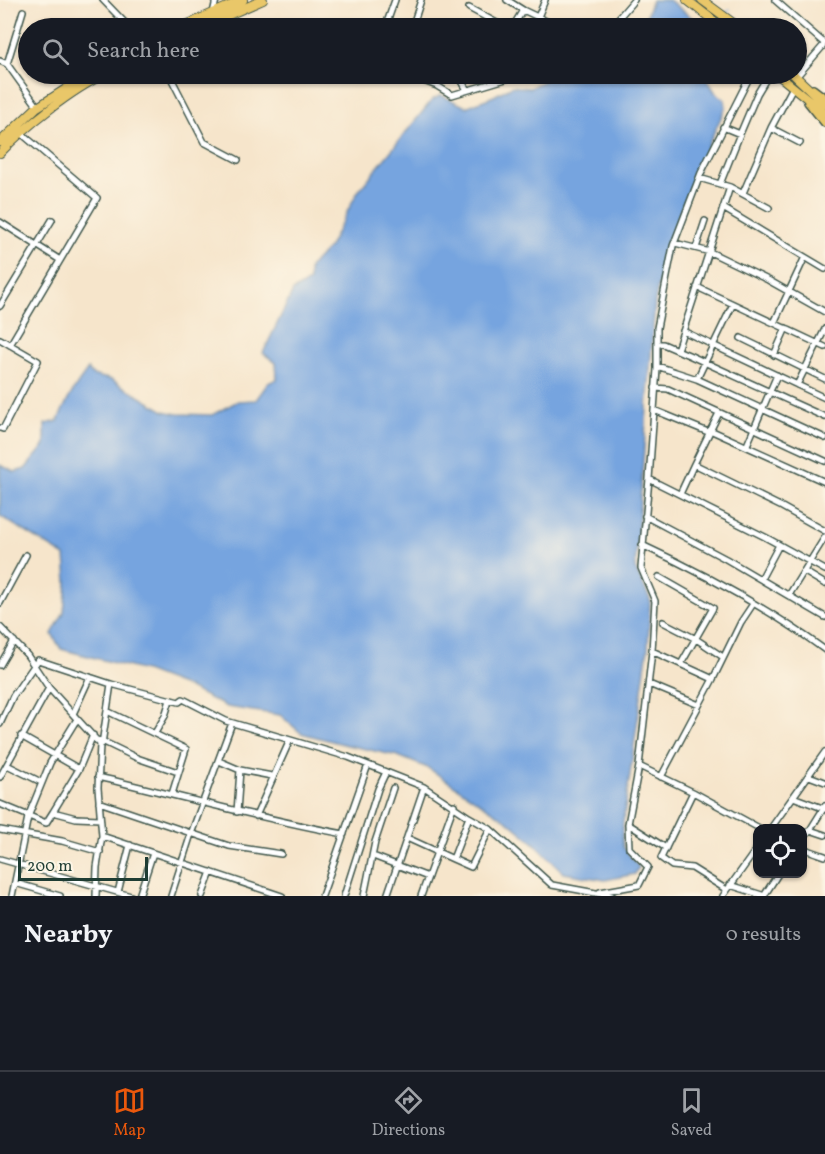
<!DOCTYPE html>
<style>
:root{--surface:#171b24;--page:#242831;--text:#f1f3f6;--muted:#9ea1a6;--line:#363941;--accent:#ea580c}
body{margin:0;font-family:Vollkorn,serif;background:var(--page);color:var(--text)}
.controls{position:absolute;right:18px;bottom:18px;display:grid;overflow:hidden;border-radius:12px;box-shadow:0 2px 4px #0004}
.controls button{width:54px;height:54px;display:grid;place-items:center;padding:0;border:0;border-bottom:2px solid var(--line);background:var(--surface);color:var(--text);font:30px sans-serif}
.scale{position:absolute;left:18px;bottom:15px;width:130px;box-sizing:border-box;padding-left:6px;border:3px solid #1f3d34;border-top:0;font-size:16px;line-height:21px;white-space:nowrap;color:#1f3d34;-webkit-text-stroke:4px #fcf5e5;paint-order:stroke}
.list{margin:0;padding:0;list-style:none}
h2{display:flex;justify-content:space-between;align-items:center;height:78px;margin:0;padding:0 24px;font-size:26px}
h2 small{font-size:20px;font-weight:400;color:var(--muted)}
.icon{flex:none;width:33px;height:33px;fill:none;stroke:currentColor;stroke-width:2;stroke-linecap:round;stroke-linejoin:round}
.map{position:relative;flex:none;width:825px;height:896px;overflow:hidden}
.search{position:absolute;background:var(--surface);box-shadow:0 2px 4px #0004;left:18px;right:18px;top:18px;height:66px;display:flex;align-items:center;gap:15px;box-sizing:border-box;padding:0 21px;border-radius:33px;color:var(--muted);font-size:22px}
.sheet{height:174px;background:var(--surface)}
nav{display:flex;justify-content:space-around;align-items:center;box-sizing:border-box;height:84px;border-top:2px solid var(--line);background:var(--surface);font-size:16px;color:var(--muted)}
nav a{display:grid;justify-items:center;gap:3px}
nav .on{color:var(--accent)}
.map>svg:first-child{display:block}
.water{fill:#76a4df;stroke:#4a708a;stroke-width:1.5}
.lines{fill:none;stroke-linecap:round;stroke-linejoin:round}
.stream{stroke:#76a4df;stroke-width:1.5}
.minor-casing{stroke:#3f564b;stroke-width:8}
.major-casing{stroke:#3f564b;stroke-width:10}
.highway-casing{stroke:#3f564b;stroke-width:10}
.minor{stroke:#fff;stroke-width:5}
.major{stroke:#e9c769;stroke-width:7}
.highway{stroke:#e9c769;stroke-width:8}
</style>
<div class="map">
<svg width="825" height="896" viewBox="0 0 825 896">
<rect width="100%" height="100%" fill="#fcf5e5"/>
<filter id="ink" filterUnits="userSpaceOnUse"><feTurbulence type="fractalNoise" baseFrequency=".0167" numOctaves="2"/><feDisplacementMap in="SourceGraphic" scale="12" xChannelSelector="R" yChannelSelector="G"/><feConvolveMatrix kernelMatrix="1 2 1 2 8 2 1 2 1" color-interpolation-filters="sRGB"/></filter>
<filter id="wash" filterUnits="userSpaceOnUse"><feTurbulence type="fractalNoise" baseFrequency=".008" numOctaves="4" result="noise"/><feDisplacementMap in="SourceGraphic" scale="24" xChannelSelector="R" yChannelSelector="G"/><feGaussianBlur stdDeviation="1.35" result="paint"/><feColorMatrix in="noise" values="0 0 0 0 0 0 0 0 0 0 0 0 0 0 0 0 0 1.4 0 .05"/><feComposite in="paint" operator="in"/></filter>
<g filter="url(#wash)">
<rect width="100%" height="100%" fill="#f6e5cb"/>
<path class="water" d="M652,0H669L705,28H642Z
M556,74H704L715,92L725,100L726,107C696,170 667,232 655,302L635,568L650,599L648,648L622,830L623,847L639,867L635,874L605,880L564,873L534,843L509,822L428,768L398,756L347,745L301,733L280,715L227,707L187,687L145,671L61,649L52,634L64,612L67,582L65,556L0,516V465L15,472L25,469L45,445V424L58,421C65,403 76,385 88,369L92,375L112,380L164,411L178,414L212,415L238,401L256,400L268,383L277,379L276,363L263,353L293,291L309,281V268L329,247L357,193L432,100L441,95L466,107L494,96L512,86L530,88Z"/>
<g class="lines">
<path class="stream" d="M725,15L730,9"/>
</g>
</g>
<g filter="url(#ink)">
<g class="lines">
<g class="minor-casing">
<path id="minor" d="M103,0L130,28
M507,0L523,10
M775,0L824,43
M469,8L506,28
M213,13L216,0
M538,17L545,0
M385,28L395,0
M412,28L421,0
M512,28L523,10L561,28
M610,28L634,0
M0,61L7,64L38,107
M7,64L23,11
M169,74L204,142L238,160
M405,74L437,86L452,95L499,81
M465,74L460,78L467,90
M491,74L499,81L524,74
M797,76L823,46
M723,127L740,134L757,94L769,74
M771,128L800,143
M699,178L730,187L769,208
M720,184L740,134
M743,193L771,128L793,87
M723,208L825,269
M0,222L60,260
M675,243L710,252L768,280L825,312
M696,248L705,221
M697,287L825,347
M0,306L52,220
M774,323L805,257
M683,331L825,398
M741,338L825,379
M0,339L38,361L3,429L0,428
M657,344H663L691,356L825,417
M10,345L97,198L21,133
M677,350L730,187
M774,355L786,328
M657,366L697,379L825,438
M697,379L733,304
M797,385L825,329
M655,388L668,389L825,461
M654,410L708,432
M710,430L825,482
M747,445L777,375
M694,464L719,413
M649,479L657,369V328L673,246L701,173L751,74
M680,494L694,464L782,507L825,531
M645,516L726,559L825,617
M642,545C705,574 769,609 825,650
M805,572L825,584
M659,577L713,608L681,664
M761,579L779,545
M789,595L825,537
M0,603L26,555
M663,622L696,639L723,657
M0,627L27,655L49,688L100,744L98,788L102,836L97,867L96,896
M652,651L655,601L641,568L649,479L765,537L825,570
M0,665L14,641
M713,679L741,622L753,604
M649,684L699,705
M107,711L186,749L172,794
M73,714L90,677
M0,724L13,696L38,660L111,684L179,702L183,699L226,721L348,757L424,787L469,817L490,829L552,885L612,896
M155,733L165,716L170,700
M21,736L79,769L93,735
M96,740L102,741L137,758L178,772
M102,744L111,684
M219,761L240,770L237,812
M7,765L41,782
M639,766L652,651L713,679L661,777
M240,770L272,776
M809,776L825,782
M0,777L49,688
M98,777C180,796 261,819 344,834
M793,797L825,809
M99,802L229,846L281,854
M0,804L46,823L53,812L76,818L100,819
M825,806L810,830L825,835
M53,812L79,769
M256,816L290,740
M628,824L666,848
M771,828L825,752
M0,830L62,841L100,852
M102,836L282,896
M407,838L453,859L469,817
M802,839L810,830
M802,848L825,856
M373,856L428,877
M0,859L131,896
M453,859L471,867L490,829
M15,883L60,896
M730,885L765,896
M727,890L692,868L672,866L661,858L693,792L759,828
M118,892L130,845
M600,892L639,885L648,867L629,848L628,824L639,766L693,792
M12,896L28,817L50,763L77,719
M139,896L153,853
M171,896L191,834L232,723
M202,896L211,872
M322,896L368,765
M344,896L378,789L386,772
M364,896L375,842L393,788
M387,896L424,787
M421,896L454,805
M723,896L758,847
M764,896L778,874"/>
</g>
<g class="major-casing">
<path id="major" d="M813,89L825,98
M808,102L825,123"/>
</g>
<g class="highway-casing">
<path id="highway" d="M687,0L723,28
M702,0L740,28
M179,28L243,0
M199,28L263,0
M777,74L825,113
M793,74L825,104
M0,142L36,108L89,74
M0,153C26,126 71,90 105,74"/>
</g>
<use href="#minor" class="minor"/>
<use href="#major" class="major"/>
<use href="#highway" class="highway"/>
</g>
</g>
</svg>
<div class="controls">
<button><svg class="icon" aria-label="locate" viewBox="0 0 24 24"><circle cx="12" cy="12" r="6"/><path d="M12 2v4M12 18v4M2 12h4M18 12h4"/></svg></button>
</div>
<div class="scale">200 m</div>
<div class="search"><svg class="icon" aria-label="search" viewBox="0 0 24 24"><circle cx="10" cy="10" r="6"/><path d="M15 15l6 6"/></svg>Search here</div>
</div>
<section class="sheet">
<h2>Nearby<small>0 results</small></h2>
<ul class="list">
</ul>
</section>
<nav>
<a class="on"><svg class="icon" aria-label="map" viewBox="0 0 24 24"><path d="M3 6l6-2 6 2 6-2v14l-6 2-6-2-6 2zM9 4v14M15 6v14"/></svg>Map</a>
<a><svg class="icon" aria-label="directions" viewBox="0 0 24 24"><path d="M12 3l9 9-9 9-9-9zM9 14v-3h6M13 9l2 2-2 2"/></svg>Directions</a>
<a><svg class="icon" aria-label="saved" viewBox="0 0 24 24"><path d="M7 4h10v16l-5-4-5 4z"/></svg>Saved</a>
</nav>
